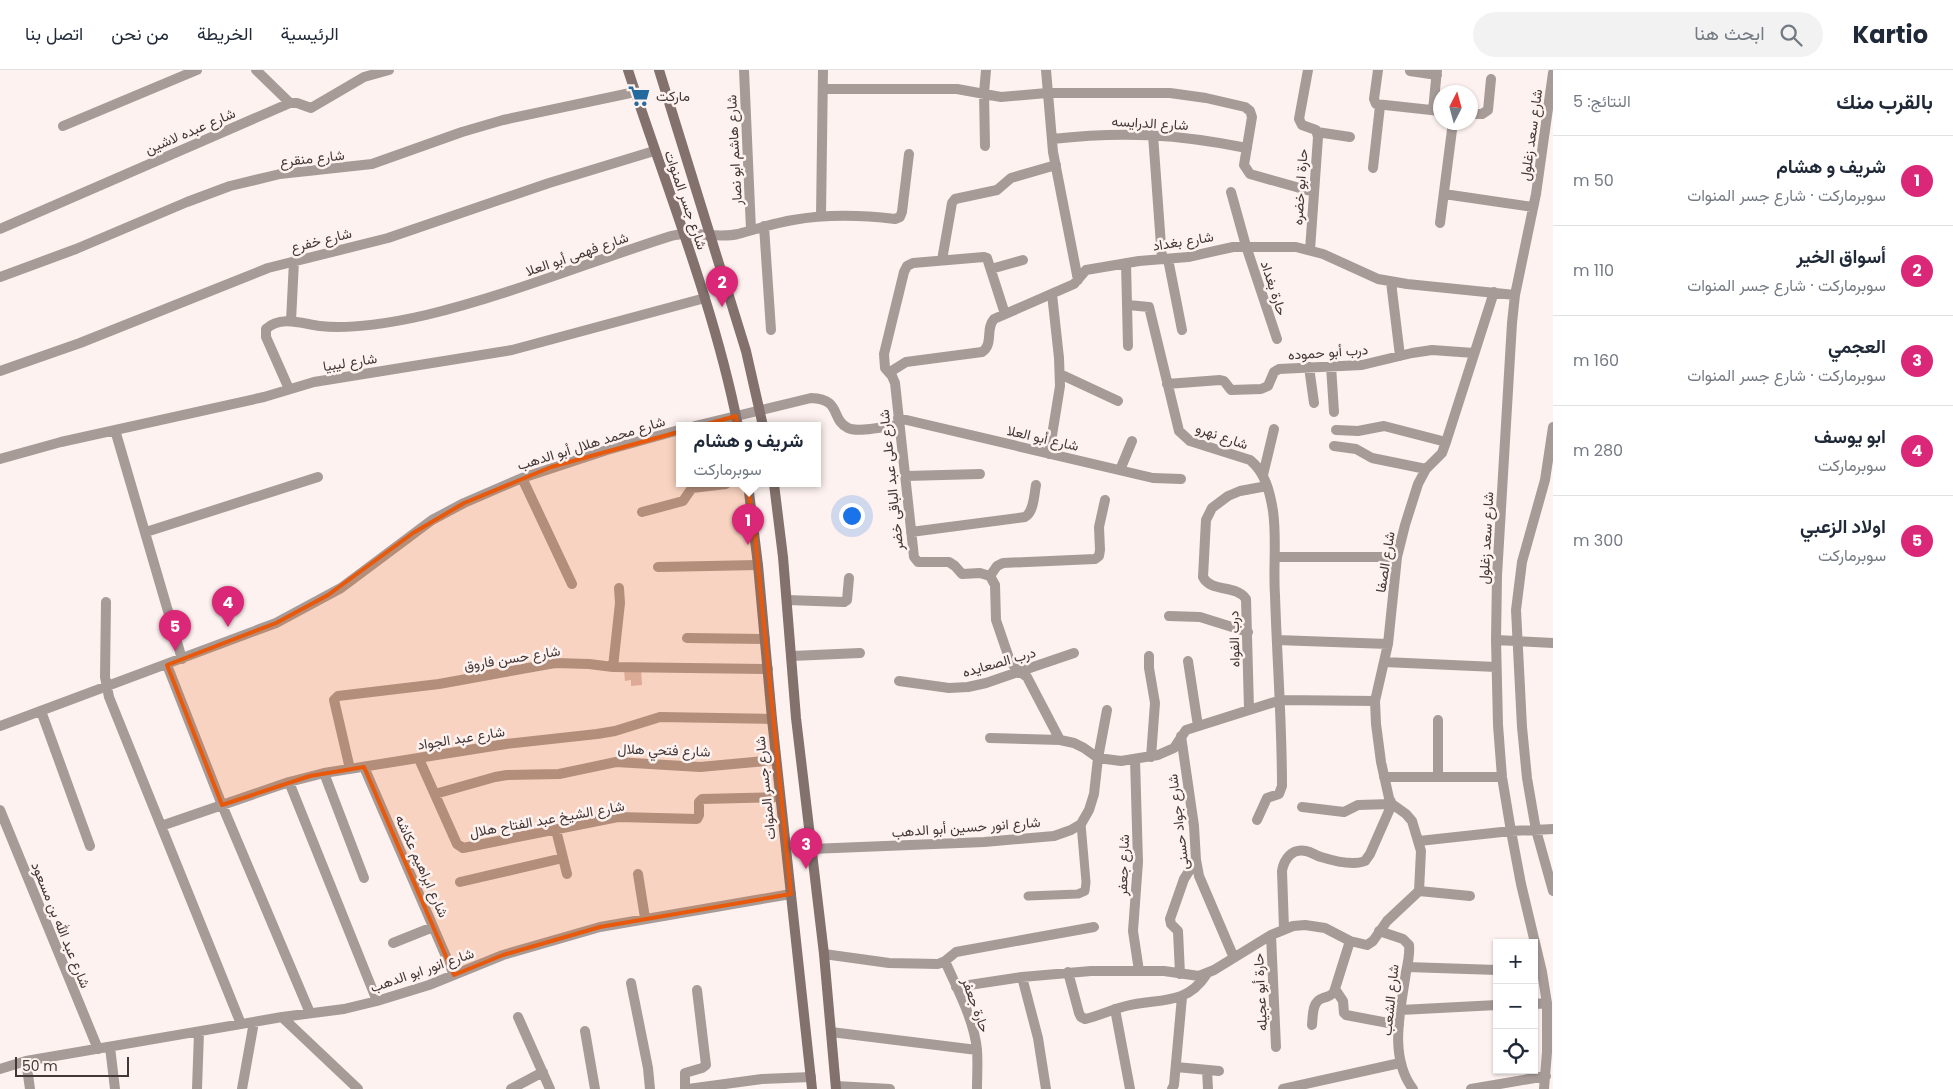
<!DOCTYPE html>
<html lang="ar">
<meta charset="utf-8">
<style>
:root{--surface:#fff;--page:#f2f2f3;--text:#1f2937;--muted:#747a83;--line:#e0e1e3;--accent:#db2777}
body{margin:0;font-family:Poppins,Vazirmatn,sans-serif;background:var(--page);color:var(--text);direction:rtl}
.controls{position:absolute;right:15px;bottom:15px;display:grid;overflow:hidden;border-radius:0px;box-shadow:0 1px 4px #0004}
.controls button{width:45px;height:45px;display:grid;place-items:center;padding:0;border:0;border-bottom:1px solid var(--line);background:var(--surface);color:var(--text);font:25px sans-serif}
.compass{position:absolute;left:1433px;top:15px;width:45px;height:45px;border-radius:50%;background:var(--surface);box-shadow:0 1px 4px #0004;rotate:6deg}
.scale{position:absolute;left:15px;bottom:12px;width:114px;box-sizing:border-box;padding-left:5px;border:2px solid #423734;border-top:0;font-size:14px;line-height:18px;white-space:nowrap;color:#423734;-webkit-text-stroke:4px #fdf2ef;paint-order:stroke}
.you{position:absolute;left:851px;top:445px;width:18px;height:18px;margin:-12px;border:4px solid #fff;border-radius:50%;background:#1a73e8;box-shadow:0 0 0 8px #1a73e833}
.badge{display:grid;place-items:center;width:32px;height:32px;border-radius:50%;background:var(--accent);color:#fff;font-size:16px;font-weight:700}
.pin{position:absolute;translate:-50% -41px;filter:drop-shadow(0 1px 2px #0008)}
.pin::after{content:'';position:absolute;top:26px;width:18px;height:15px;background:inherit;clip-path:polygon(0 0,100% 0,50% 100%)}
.popup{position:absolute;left:676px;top:352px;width:145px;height:65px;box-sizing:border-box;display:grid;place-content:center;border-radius:0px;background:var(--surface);filter:drop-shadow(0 1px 4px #0005);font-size:16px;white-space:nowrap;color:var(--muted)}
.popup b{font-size:19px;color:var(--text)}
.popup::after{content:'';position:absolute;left:50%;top:100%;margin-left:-10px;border:10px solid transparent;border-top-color:var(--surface)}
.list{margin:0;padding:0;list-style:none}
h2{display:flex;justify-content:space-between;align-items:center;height:65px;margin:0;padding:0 20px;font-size:21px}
h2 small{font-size:16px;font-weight:400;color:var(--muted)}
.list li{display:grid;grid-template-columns:32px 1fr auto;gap:15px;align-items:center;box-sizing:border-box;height:90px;padding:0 20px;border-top:1px solid var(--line)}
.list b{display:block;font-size:19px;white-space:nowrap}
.list p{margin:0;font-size:16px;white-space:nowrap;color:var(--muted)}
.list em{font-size:16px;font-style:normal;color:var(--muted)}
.icon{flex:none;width:28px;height:28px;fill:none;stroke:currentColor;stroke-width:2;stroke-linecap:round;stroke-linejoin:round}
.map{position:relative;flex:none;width:1553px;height:1019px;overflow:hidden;direction:ltr}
header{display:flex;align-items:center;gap:30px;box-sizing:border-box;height:70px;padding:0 25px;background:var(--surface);border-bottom:1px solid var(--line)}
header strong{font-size:24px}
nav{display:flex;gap:28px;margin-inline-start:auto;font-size:18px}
.search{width:350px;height:45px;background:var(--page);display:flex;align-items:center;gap:12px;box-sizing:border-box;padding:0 18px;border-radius:28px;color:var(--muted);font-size:19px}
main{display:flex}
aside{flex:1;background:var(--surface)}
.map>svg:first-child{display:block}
.building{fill:#dbbfb8}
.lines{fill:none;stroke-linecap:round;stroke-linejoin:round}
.lane{stroke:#a79b98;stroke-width:9}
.street{stroke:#a79b98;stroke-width:10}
.secondary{stroke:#82716c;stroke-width:10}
.marked{fill:#e8590c;fill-opacity:0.2;stroke:#e8590c;stroke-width:4;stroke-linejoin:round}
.labels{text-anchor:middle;stroke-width:5;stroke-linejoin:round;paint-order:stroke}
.poi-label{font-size:14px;fill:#423734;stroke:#fdf2ef;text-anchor:start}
.street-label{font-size:14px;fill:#423734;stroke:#fdf2ef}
</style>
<header>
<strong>Kartio</strong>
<div class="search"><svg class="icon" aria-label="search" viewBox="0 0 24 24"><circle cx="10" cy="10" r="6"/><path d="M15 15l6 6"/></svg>ابحث هنا</div>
<nav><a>الرئيسية</a><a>الخريطة</a><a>من نحن</a><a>اتصل بنا</a></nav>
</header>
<main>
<aside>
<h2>بالقرب منك<small>النتائج: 5</small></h2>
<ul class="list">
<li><span class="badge">1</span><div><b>شريف و هشام</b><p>سوبرماركت · شارع جسر المنوات</p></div><em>50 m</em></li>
<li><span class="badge">2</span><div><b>أسواق الخير</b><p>سوبرماركت · شارع جسر المنوات</p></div><em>110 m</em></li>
<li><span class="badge">3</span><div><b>العجمي</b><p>سوبرماركت · شارع جسر المنوات</p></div><em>160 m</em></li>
<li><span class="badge">4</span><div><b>ابو يوسف</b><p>سوبرماركت</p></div><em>280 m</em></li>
<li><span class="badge">5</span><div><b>اولاد الزعبي</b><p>سوبرماركت</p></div><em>300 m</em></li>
</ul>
</aside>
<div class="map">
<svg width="1553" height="1019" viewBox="0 0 1553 1019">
<rect width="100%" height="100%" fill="#fdf2ef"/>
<path class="building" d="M641,599L642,615L631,616V610L625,611L624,600Z"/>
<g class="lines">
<path class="lane" d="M1028,826L1078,824L1085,821L1086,812L1081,754"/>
<path class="street" d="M256,0L290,33
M744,0L751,160
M1046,0L1053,82L1078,210
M1308,0L1299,49L1302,55L1316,60L1318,67L1310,180
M1378,0L1374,29L1376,34L1440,41
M1410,1L1437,5
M823,19H957L1001,27L1047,23H1170L1206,28L1245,37L1250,41L1252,47L1244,95L1250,104L1314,122
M1433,40L1437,0
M1470,44H1482L1488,40L1491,9
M63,56L197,0
M1317,62L1350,67
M1153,65L1162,189
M1052,69C1123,61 1177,64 1247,78
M985,76L984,23L986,0
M1373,98L1380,36
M1231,122L1246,176L1277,269
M1444,124L1533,137
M821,146L823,0
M1440,153L1453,52
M764,156L771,260
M0,159L290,33H297L311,38L364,7L389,0
M1168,189L1182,260
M942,190L952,133L955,129L997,120L1011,108L1056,95
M1126,193L1128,276
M991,199L1023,190
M0,207L76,179L187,132L230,116L280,104L372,94L462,62L503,50L635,22
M1391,212L1400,286
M1128,235L1149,237L1179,361L1190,371L1250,390C1265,402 1270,422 1273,441C1277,469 1273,497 1275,525C1277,589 1282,652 1282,716L1279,724L1267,728L1257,750
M1005,244L987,188L984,187L913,193L907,196L904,202L884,284L885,298L892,306L895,313L914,487L918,492H949L955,496L962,504L980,503L990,506L995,515L996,550L1009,588L1015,598L1027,607L1060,670
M291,251L294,191
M1331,296L1334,342
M1309,297L1314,333
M0,301L80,273L268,198L388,168L549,113L654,81
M890,302L906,292L982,282C994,274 985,259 994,249L1074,214L1086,200L1139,191L1188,187L1233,177H1296L1323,184L1378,209L1407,214L1515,225
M1060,304L1118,331
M1167,314L1220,310L1224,311L1231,320L1261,319L1268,316L1274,302L1279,299L1362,295L1412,283L1432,280L1474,283
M289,319L266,267V259C281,245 303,254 320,256C350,260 396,252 426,245C509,225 589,192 671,166C692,160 716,169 738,164C757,159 774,153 793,150C827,144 861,145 895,149L900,147L902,142L909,84
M898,348L1153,408L1181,409
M695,356L811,328C842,329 830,349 848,358C858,363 887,356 899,355
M1553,357L1545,410L1522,492L1516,540L1522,657L1527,708L1536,760L1553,821
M115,360L182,589
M1336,360L1358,361L1384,356L1446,372
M1334,376L1356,379L1372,388L1426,399
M1049,384L1060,316L1059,288L1052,224
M0,389L61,372L264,327L314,312L512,280L705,228
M1120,400L1132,371
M1263,405L1274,359
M906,406L980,404
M522,408L572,514
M642,442L683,431L692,418L726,414
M146,462L318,407
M911,462L1025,447C1034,442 1034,425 1036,415
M1275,487H1397
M658,497L758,495
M990,506L997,496L1003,493L1095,489L1099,486L1100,480L1099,457L1105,430
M787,530L844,532L847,530L849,508
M106,532L105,607L109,627L241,954
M1169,546L1200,547L1248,562
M687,568L765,569
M1277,570L1388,574
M1496,570L1553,573
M792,586L860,583
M1149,586V598L1155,633L1151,687
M1188,591L1198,656
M1384,592L1496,597
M167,595L222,735L310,943
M613,597L620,533L619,518
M899,611L949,618L968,617L986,613L1074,583
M1249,639L1246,529C1236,514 1211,523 1203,507L1206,450L1212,438L1228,426L1240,421L1267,416
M41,641L90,776
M1438,650V707
M0,656L276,553L341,518L432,450L464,433L522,408L607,380L679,360
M1181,666L1194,756L1196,790L1199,806L1234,888
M990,668L1060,670L1074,673L1084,678L1098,688L1121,691L1158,685L1174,678L1186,660L1281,630L1375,631
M419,689L457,774L463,778L618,747L697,749L699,745V732L702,729L780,727
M1135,689L1138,792L1133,861L1139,901
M364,697L454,905
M350,699L334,630L338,626L439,614L555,593L589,594L613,597L768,599
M324,703L364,808
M1384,707H1502
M289,712L377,931
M435,724L495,707L507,705L559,704L616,692L700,697L776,690
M0,740L98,979
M161,756L289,712L324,703L506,674L597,664L615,661L660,647L772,649
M556,760L567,804
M1419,771L1511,761L1553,759
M811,779L984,772L1054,766L1071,760L1081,754L1089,740L1094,724L1098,688L1107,640
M638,804L645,848
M460,812L563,788
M1419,821L1470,826
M1284,859L1282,801C1284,789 1292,778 1306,781C1312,782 1316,786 1321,787C1334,791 1353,796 1365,791L1370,784L1392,734L1358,735L1344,742L1302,737
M1379,861L1403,869L1409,875C1410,883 1408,893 1406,902C1401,939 1388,986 1413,1019
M1271,865L1276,977
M393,873L433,857
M824,884L889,893L938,894L945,891L956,882L1094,857
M945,891C957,919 974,949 977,980C978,993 977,1006 977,1019
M1407,897L1497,900
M1068,902L1079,943L1081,947L1085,949C1099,946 1113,939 1126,936C1158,928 1186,936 1206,905
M1180,904L1178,861L1171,854L1170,849L1184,809L1196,790
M1022,907L1038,968L1046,1019
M631,913L648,998L650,1019
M956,917L1022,907L1091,901H1164L1199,906L1214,900L1271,865L1293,856L1305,855L1325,858L1350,871L1367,875L1373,871L1387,851L1419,821L1421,781L1412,751L1406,744L1392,734L1389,728L1381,692L1376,654L1375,631L1388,574L1397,487L1405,455L1418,414L1426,399L1442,383L1446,372L1494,222
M1335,919L1343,931L1344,943L1346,945L1399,955
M1534,934L1547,933
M1115,939L1130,1019
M1401,940L1497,935
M282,947L358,1019
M518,947L550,1019
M1312,955C1313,945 1312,931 1323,928C1328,926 1330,927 1334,922L1350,871
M585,961L595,1019
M831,962L977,980
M110,977L115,1019
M26,991L30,1019
M1176,997L1219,1001
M0,999L26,991L282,947L344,939L377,931L429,915L503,885L600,857L791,824
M1207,1000L1208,1019
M836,1016L890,1019
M197,1019L199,962
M242,1019L254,952
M511,1019L543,1002
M685,1019V1003L702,998L706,995L697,920
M688,1019L762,1009L811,1007
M1172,1019L1174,1015L1182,927
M1283,1019L1400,993
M1471,1019L1546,1006
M1544,1019L1547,982V933L1542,902L1521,814L1511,761L1502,707L1498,655L1496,570L1497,506L1512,253L1515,225L1536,124L1553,3"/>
<path class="secondary" d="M628,0C666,117 714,235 738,356
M659,0L746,281L763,356
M748,414L758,495L772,649L812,1019
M774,414L783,487L796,648L824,884L836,1019"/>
</g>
<path class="marked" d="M736,346L754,454L791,824L600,857L503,885L454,905L364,697L310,706L222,735L167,595L276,553L328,525L413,463L464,433L551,397Z"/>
<defs>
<g id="supermarket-bare" transform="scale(1.725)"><path d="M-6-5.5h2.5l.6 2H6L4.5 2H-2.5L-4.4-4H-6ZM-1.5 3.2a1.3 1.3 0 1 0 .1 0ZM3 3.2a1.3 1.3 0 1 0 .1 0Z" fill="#256a9f" stroke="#fdf2ef" stroke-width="2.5" paint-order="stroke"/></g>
</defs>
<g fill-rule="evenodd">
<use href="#supermarket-bare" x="639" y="26"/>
</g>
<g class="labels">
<g class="poi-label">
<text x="656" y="31">ماركت</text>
</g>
<g class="street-label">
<text transform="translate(1150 53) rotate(3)" y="5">شارع الدرايسه</text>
<text transform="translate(190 61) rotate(-23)" y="5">شارع عبده لاشين</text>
<text transform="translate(1531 65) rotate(-82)" y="5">شارع سعد زغلول</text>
<text transform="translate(734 80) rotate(-93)" y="5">شارع هاشم ابو نصار</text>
<text transform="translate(312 88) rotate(-6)" y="5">شارع منقرع</text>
<text transform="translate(1300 117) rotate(-86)" y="5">حارة ابو خضره</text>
<text transform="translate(686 130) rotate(71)" y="5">شارع جسر المنوات</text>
<text transform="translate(321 170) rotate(-14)" y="5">شارع خفرع</text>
<text transform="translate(1183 171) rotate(-9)" y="5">شارع بغداد</text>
<text transform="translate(577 184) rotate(-19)" y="5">شارع فهمى أبو العلا</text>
<text transform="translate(1274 218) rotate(72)" y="5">حارة بغداد</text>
<text transform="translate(1328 282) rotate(-4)" y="5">درب أبو حموده</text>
<text transform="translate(350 292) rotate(-9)" y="5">شارع ليبيا</text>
<text transform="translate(1222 366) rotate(19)" y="5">شارع نهرو</text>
<text transform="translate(1043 368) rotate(13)" y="5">شارع أبو العلا</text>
<text transform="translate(591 373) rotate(-17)" y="5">شارع محمد هلال أبو الدهب</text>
<text transform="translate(891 410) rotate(-96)" y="5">شارع على عبد الباقى خضر</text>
<text transform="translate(1486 468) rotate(-87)" y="5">شارع سعد زغلول</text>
<text transform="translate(1385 492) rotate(-81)" y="5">شارع الصفا</text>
<text transform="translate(1234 569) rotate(-91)" y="5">درب الفواه</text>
<text transform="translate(512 588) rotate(-9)" y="5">شارع حسن فاروق</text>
<text transform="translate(999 592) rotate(-16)" y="5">درب الصعايده</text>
<text transform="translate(461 668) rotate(-9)" y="5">شارع عبد الجواد</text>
<text transform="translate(664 680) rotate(2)" y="5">شارع فتحي هلال</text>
<text transform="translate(765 718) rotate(-96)" y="5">شارع جسر المنوات</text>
<text transform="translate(547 749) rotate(-10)" y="5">شارع الشيخ عبد الفتاح هلال</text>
<text transform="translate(1178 752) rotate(-97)" y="5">شارع جواد حسنى</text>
<text transform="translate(966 757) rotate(-4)" y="5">شارع انور حسين أبو الدهب</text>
<text transform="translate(1123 795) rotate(-88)" y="5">شارع جعفر</text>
<text transform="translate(422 796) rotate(66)" y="5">شارع ابراهيم عكاشه</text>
<text transform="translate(61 855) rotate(68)" y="5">شارع عبد الله بن مسعود</text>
<text transform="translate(422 900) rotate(-19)" y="5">شارع انور ابو الدهب</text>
<text transform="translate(1260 922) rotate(-93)" y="5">حارة أبو عجيله</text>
<text transform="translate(1390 930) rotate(-84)" y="5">شارع الشعب</text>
<text transform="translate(976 935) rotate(70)" y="5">حارة جعفر</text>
</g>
</g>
</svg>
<div class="controls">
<button>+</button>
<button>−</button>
<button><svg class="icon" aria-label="locate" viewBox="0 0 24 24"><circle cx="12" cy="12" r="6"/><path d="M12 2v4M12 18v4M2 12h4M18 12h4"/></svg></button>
</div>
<svg class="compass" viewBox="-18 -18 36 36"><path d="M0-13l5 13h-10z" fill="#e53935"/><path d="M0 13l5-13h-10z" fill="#747a83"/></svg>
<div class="scale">50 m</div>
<div class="you"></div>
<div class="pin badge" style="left:748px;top:475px">1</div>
<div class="popup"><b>شريف و هشام</b>سوبرماركت</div>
<div class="pin badge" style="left:722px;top:237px">2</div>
<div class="pin badge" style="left:806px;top:799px">3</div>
<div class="pin badge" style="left:228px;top:557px">4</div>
<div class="pin badge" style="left:175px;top:581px">5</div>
</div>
</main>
